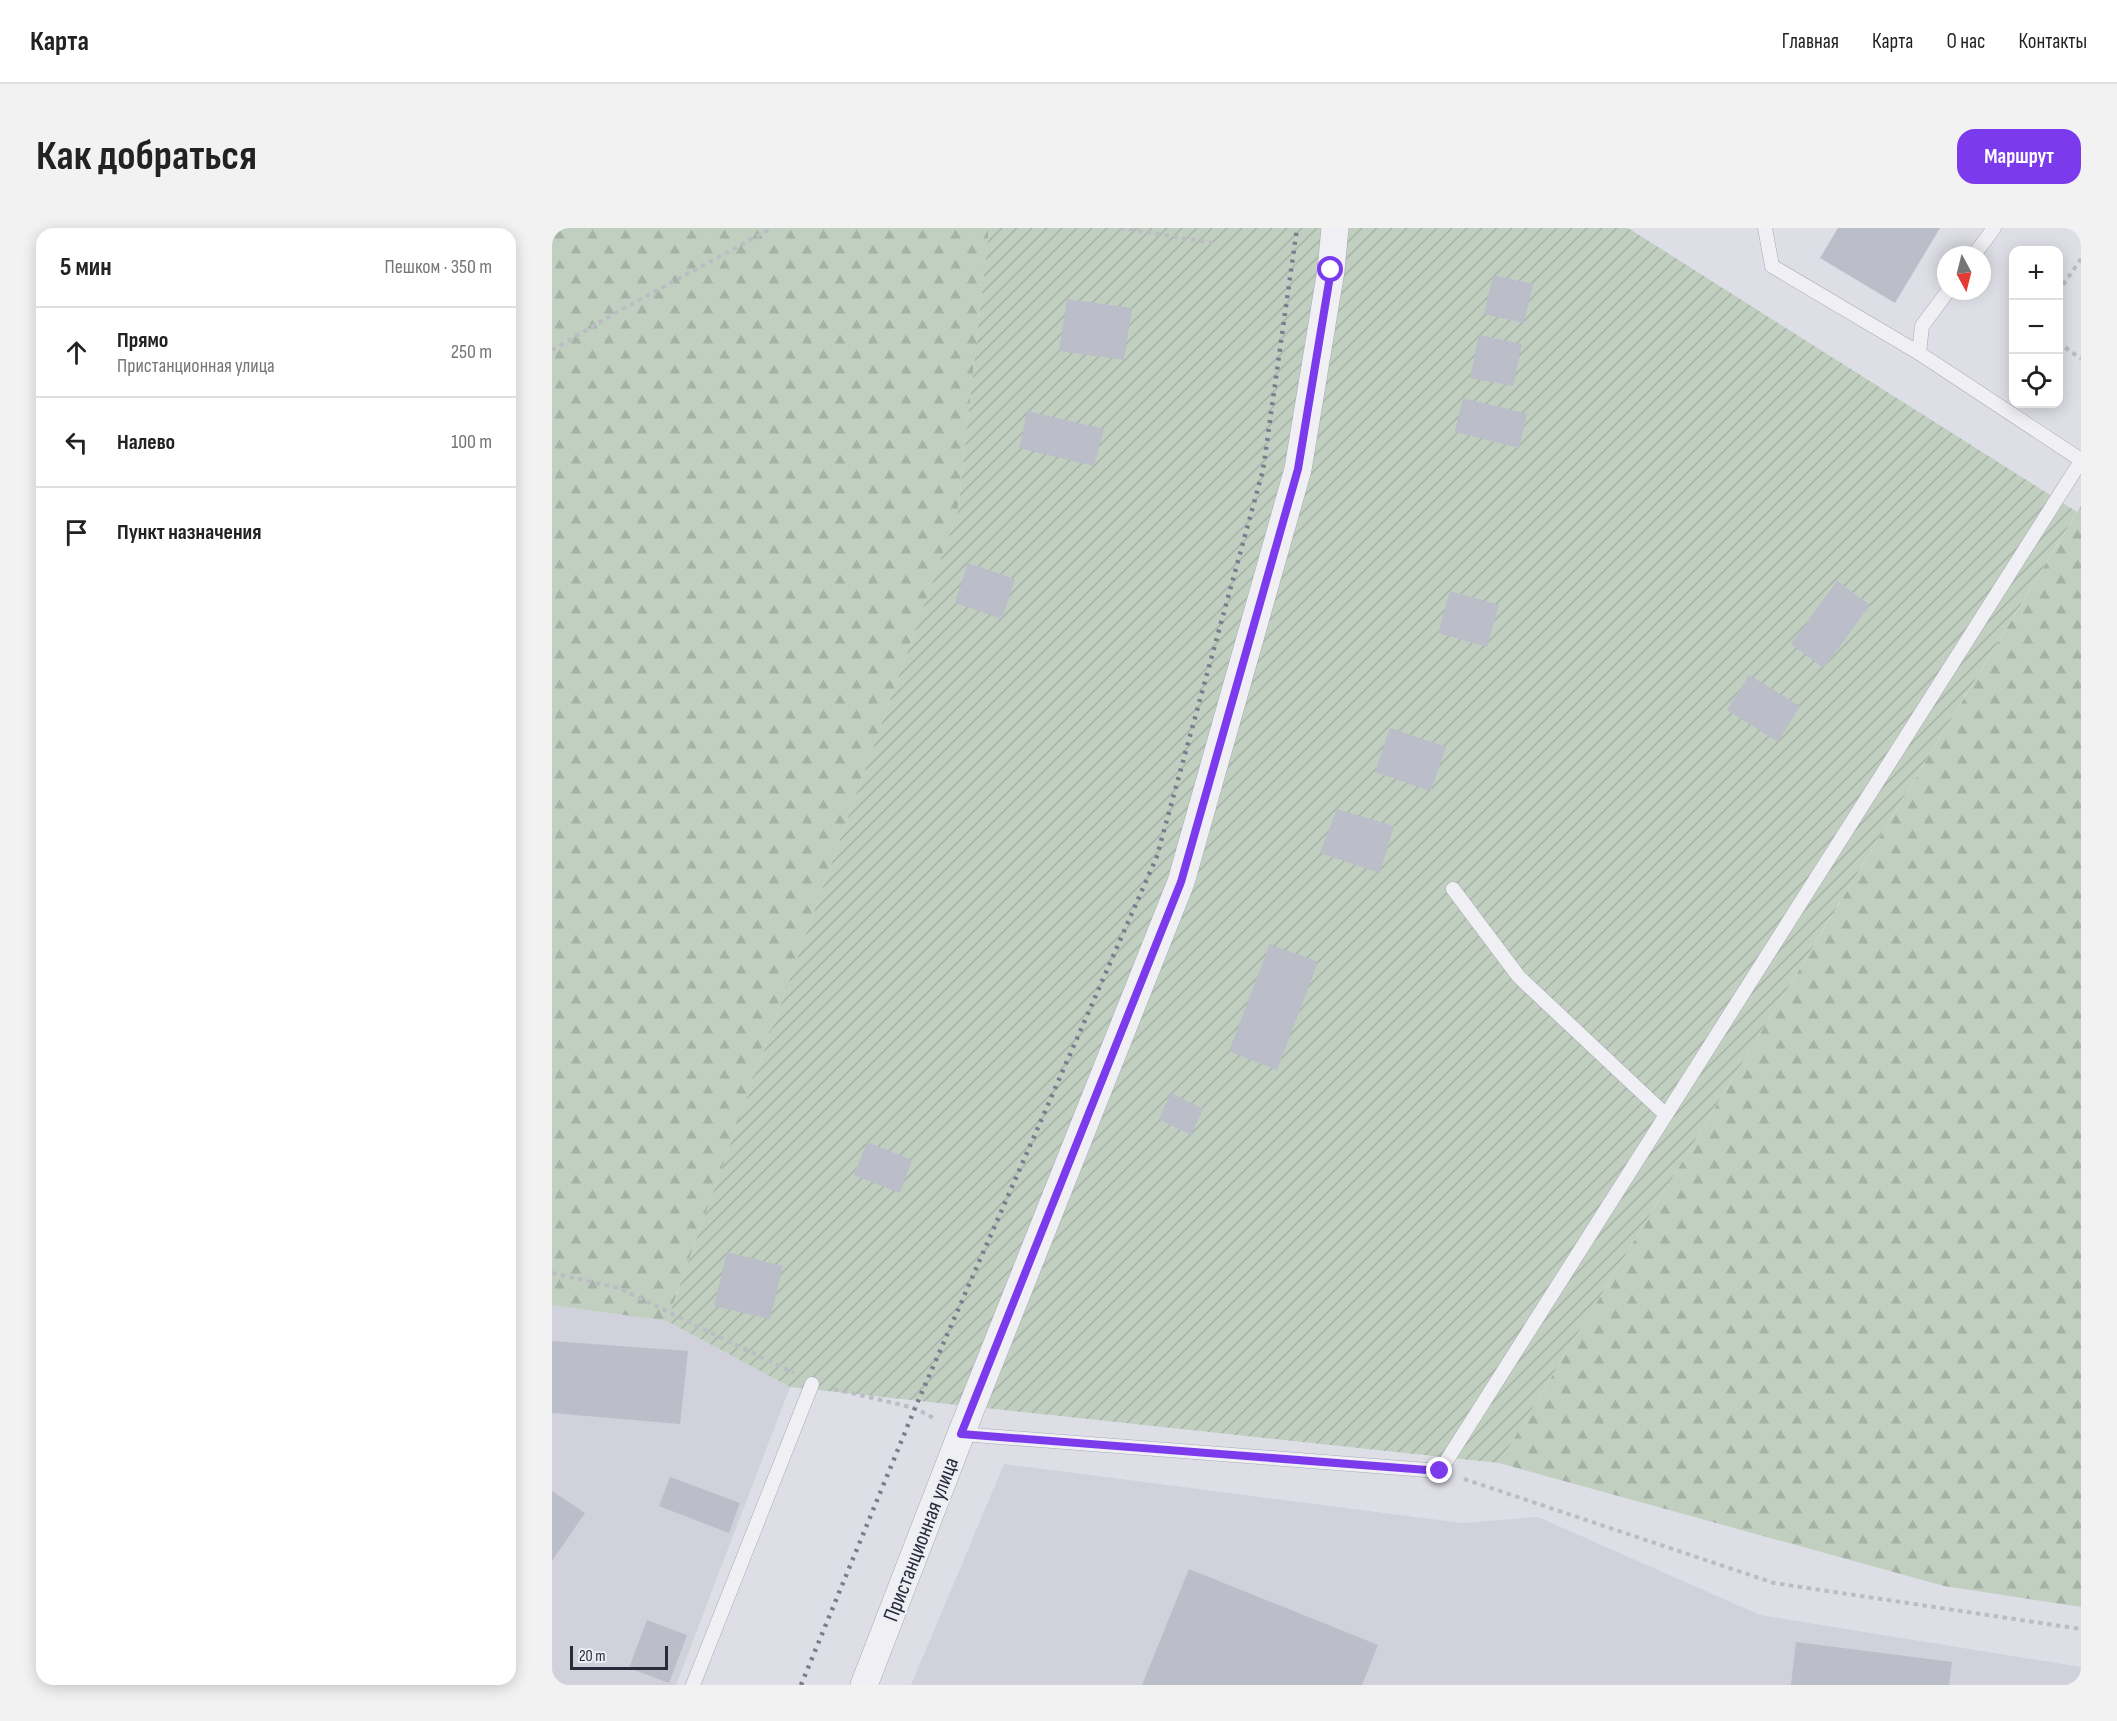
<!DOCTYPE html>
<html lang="ru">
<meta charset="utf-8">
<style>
:root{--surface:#fff;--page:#f2f2f2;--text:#222;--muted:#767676;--line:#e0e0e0;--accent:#7c3aed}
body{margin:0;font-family:"Sofia Sans Condensed",sans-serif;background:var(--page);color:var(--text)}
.controls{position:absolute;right:18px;top:18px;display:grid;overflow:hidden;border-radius:12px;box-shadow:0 3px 15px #0003}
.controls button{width:54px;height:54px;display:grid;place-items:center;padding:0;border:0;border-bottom:2px solid var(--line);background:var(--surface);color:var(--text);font:30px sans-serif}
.compass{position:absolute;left:1385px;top:18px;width:54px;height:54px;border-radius:50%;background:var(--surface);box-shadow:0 3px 15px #0003;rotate:173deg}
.scale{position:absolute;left:18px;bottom:15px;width:98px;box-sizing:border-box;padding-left:6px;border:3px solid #292b3b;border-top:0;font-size:16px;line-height:21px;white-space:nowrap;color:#292b3b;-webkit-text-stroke:4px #edeef4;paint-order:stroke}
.stop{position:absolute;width:18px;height:18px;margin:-14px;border:4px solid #7c3aed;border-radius:50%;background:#fff}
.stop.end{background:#7c3aed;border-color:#fff;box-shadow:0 2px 6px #0008}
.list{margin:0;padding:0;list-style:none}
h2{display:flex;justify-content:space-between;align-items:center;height:78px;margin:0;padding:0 24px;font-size:26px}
h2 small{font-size:20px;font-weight:400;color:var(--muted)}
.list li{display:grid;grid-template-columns:39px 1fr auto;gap:18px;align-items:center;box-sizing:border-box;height:90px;padding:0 24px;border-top:2px solid var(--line)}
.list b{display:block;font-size:22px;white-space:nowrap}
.list p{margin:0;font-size:20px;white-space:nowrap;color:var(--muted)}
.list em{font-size:20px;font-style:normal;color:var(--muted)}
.icon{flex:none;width:33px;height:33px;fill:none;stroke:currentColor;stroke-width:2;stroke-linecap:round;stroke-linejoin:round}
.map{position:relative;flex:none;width:1529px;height:1457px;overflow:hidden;border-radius:18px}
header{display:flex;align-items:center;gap:36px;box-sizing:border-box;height:84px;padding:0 30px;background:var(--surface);border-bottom:2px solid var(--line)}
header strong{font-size:28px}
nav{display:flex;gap:33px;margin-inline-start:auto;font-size:21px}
.intro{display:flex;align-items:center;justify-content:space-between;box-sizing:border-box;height:144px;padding:0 36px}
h1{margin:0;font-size:42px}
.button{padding:15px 27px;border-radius:18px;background:var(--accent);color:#fff;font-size:21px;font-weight:700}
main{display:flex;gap:36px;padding:0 36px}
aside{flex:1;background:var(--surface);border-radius:18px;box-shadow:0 3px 15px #0003}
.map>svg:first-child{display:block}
.built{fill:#d0d1da}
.forest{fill:url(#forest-firs)}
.garden{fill:url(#garden-furrows)}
.building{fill:#bbbdc8}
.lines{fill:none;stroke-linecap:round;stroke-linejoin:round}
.service-casing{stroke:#a8a9b3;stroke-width:15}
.minor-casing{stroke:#a8a9b3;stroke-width:28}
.path{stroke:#bcbdc4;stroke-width:4;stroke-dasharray:4.5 4.5;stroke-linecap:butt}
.service{stroke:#f0f0f4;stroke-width:14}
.minor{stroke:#f0f0f4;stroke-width:27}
.rail{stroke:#797c8d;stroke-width:4.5;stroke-dasharray:3 6;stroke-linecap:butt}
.route{stroke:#7c3aed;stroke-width:8}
.labels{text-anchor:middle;stroke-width:4.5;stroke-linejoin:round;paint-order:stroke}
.street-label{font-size:22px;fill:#292b3b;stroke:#edeef4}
</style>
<header>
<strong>Карта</strong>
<nav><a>Главная</a><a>Карта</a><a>О нас</a><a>Контакты</a></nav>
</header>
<div class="intro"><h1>Как добраться</h1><a class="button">Маршрут</a></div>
<main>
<aside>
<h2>5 мин<small>Пешком · 350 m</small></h2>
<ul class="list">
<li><svg class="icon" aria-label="ahead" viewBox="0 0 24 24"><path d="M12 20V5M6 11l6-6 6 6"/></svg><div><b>Прямо</b><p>Пристанционная улица</p></div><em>250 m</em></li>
<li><svg class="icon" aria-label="left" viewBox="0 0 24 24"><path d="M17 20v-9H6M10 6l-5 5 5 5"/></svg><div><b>Налево</b></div><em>100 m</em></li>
<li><svg class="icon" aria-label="arrive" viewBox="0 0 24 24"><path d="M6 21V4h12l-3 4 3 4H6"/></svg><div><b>Пункт назначения</b></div></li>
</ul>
</aside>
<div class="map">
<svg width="1529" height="1457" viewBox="0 0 1529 1457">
<defs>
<pattern id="forest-firs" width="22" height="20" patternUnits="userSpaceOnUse" patternTransform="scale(1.5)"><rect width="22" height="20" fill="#c0cfc0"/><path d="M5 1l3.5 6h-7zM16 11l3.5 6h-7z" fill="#a5b2a6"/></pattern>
<pattern id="garden-furrows" width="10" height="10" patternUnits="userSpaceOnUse" patternTransform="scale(1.5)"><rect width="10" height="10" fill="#c0cfc0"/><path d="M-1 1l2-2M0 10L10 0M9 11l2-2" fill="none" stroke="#a5b2a6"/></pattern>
</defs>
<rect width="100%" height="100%" fill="#dedfe6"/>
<path class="built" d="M0,1077L115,1093L238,1159L124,1457H0Z
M452,1236L910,1295L986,1289L1208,1387L1529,1439V1457H359Z"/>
<path class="forest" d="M0,0H437L406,283L115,1093L0,1077Z
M1529,278V1379L1392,1358L947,1235Z"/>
<path class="garden" d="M437,0H1076L1525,284L947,1235L238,1159L115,1093L406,283Z"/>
<path class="building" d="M1286,0H1388L1343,75L1268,30Z
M941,47L981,56L972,95L932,86Z
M515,71L580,80L572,132L507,123Z
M927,107L970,116L961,158L918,150Z
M911,170L975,186L967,220L903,204Z
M475,183L552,201L542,238L467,220Z
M416,335L463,351L450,391L403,375Z
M1285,353L1318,377L1272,440L1239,416Z
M898,363L947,377L935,419L886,405Z
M1197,447L1248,478L1226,514L1175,482Z
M838,500L894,519L879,563L823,544Z
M785,581L842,598L828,645L768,625Z
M718,716L766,734L725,842L677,823Z
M619,865L651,881L639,907L607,891Z
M315,914L360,932L348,965L302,947Z
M175,1024L231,1038L218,1091L162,1078Z
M0,1113L136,1123L128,1196L0,1185Z
M118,1249L188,1275L177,1305L107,1278Z
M0,1263L33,1285L0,1333Z
M637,1341L826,1417L810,1457H590Z
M95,1392L135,1407L117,1455L77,1440Z
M1244,1414L1400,1434L1397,1457H1239Z"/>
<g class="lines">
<g class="service-casing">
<path id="service" d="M1213,0L1220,38L1367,125L1529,232
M1422,27L1442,0
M1367,125L1370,98L1396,63
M901,661L967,749L1114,887
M409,1206L888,1243L1529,233
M141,1457L260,1156"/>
</g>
<g class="minor-casing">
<path id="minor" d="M312,1457L409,1206L629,654L746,241L779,42L783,0"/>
</g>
<path class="path" d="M568,0L661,15
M1506,64L1529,31
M1506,114L1529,131
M0,122L67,83L220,0
M0,1045L67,1060L242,1145
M282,1161L363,1180L383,1191
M912,1251L1222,1355L1529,1401"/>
<use href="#service" class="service"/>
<use href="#minor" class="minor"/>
<path class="rail" d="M249,1457L363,1180L605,628L711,242L745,0"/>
</g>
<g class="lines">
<path class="route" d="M779,42L746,241L629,654L409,1206L888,1243"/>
</g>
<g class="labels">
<g class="street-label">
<text transform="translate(368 1311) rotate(-69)" y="8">Пристанционная улица</text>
</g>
</g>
</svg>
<div class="controls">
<button>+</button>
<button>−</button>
<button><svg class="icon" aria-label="locate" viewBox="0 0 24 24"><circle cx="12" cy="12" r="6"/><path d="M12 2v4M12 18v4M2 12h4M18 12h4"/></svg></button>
</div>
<svg class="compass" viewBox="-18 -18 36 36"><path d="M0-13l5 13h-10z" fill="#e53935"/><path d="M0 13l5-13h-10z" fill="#767676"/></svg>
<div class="scale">20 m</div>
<div class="stop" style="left:779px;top:42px"></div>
<div class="stop end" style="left:888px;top:1243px"></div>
</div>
</main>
